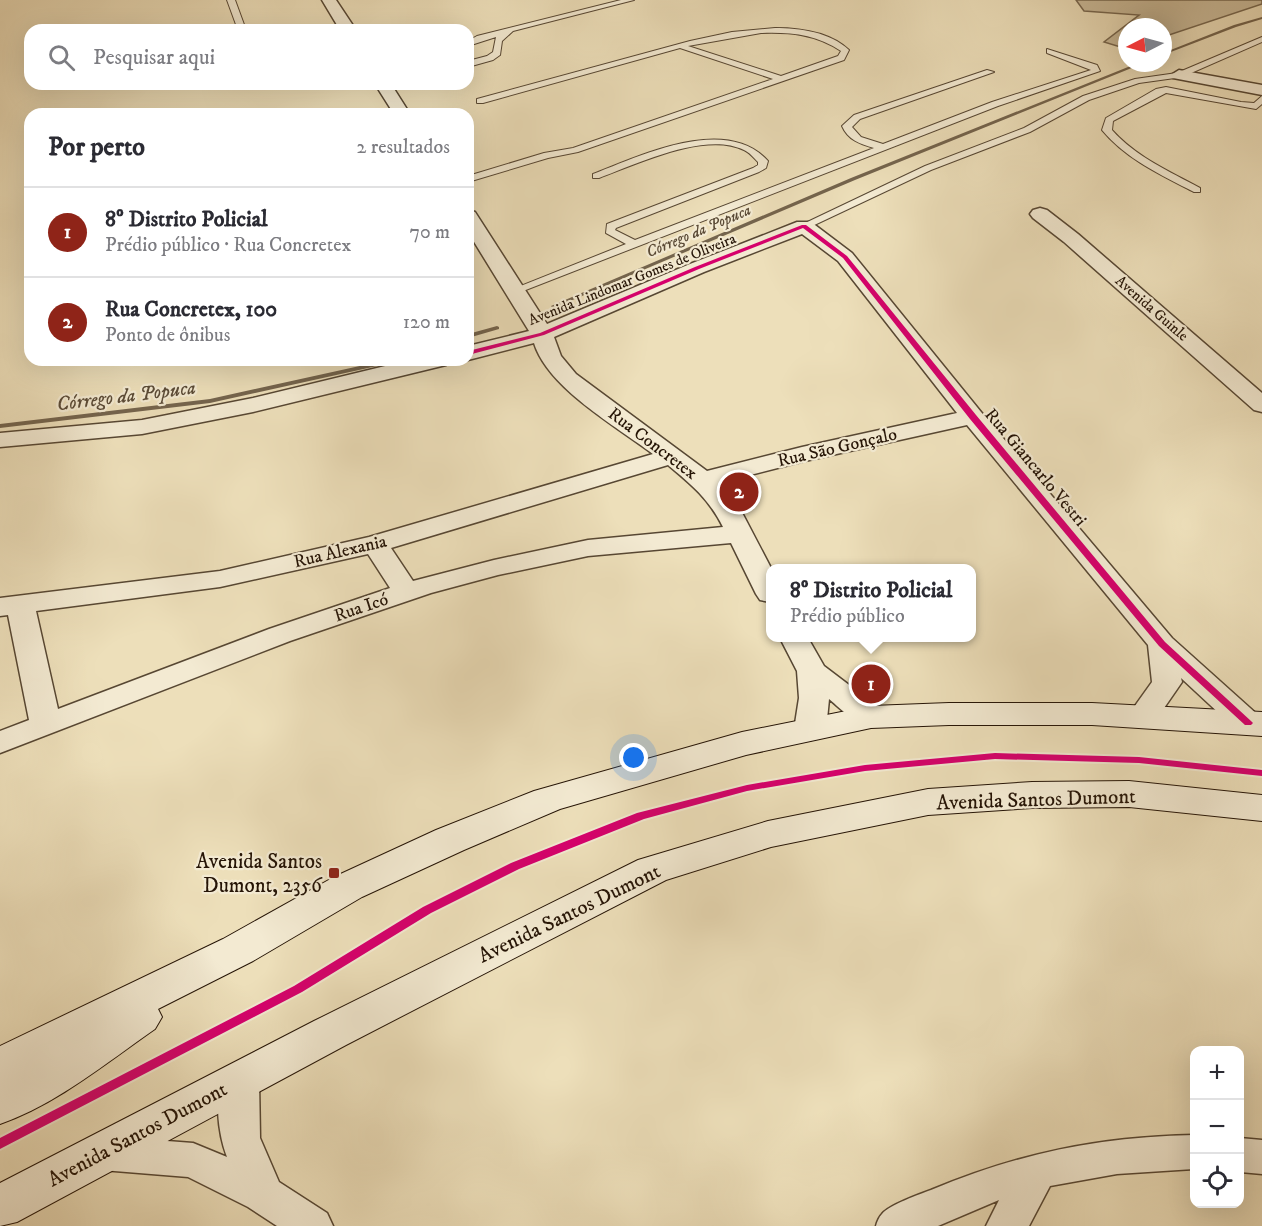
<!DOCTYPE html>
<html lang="pt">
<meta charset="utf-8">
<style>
:root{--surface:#fff;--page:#f2f2f3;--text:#2b2b33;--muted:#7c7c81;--line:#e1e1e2;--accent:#8f2418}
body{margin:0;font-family:"IM FELL DW Pica",serif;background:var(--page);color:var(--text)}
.controls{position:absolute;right:18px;bottom:18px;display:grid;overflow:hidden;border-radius:12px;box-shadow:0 6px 24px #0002}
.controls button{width:54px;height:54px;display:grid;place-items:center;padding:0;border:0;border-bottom:2px solid var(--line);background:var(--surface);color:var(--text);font:30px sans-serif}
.compass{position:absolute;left:1118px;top:18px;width:54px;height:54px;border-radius:50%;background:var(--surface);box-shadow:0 6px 24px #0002;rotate:264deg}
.you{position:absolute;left:634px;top:758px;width:21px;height:21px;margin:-15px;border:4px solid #fff;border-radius:50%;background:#1a73e8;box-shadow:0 0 0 9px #1a73e833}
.badge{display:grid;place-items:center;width:39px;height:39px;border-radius:50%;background:var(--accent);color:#fff;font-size:20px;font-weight:700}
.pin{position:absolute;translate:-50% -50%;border:3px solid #fff;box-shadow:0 2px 6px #0006}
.popup{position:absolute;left:766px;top:564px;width:210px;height:78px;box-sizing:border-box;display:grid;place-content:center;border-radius:12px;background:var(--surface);filter:drop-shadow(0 2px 4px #0005);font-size:20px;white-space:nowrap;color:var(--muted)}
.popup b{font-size:22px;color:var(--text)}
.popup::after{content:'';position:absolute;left:50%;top:100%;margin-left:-12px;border:12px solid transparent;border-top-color:var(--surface)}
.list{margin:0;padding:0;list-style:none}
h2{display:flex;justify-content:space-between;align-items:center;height:78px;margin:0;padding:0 24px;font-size:26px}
h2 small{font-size:20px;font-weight:400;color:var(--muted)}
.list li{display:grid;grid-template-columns:39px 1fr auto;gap:18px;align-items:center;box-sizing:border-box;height:90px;padding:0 24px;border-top:2px solid var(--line)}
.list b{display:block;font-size:22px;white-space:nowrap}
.list p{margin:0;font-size:20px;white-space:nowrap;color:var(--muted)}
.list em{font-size:20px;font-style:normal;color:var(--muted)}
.icon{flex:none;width:33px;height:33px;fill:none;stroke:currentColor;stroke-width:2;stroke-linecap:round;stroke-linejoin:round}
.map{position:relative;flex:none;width:1262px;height:1226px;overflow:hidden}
.search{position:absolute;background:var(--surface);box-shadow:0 6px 24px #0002;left:24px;top:24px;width:450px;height:66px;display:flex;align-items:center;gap:15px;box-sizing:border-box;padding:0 21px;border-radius:18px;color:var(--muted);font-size:22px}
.panel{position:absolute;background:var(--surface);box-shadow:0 6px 24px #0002;left:24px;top:108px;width:450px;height:258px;border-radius:18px}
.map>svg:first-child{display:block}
.green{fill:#cbbc9b;stroke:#786850;stroke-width:1.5}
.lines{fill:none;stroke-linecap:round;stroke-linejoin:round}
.stream{fill:#74644d;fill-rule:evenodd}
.service-casing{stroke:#574733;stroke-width:2}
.minor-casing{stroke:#574733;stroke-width:3}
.secondary-casing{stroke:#251406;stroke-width:2}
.service{fill:#f3ead2;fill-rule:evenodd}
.minor{fill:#f3ead2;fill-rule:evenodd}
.secondary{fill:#f3ead2;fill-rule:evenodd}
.cycleway-casing{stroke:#f3ead2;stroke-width:4}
.cycleway{fill:#d6006c;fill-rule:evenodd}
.poi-dot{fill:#8f2418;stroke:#f3ead2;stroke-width:2}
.labels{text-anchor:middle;stroke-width:4.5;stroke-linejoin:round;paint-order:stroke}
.far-street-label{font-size:15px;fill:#251406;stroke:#f3ead2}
.far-water-label{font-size:16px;font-style:italic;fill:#5a4a36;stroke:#f3ead2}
.street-label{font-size:18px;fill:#251406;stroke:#f3ead2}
.water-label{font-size:20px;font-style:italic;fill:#5a4a36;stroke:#f3ead2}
.near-street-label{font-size:21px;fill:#251406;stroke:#f3ead2}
.near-poi-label{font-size:21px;fill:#251406;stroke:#f3ead2;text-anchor:end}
</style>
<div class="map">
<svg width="1262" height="1226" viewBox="0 0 1262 1226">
<rect width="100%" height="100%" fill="#eddfba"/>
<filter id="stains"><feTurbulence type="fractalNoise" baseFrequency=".00333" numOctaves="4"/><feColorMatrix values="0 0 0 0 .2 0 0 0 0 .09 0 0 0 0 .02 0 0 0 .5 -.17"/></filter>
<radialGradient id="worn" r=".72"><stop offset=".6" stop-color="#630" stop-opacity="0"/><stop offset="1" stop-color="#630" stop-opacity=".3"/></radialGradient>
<path class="green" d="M1076,0H1262V4L1163,37V27H1127V49L1104,42L1139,15L1084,11Z"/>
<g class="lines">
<path class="stream" d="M1262,17V19L1236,27L1163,55V53L1234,25Z
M1138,63H1144L855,180L556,307H552L551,306L851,178Z
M497,326L499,327V329L468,338V334Z
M387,360H398L395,362L210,403L0,428V424L210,399Z"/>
<g class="service-casing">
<path id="service" d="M227,0H235L246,30H238Z
M621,0H634L513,31L502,41L500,55L493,60L468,67V61L487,56L493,52L496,37L468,46V41L477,36Z
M775,28C800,28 830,32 849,50L844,60L578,152L548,158L468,182V176L544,153L573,148L773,79L680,48L483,103H477V99L690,41L732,32ZM761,33C789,32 816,34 841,51L838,56L781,76L688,46Z
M1262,37V42L1182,77L1139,83L1089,100L1030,132L931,170L808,228L799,226L925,166L1024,128L1083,96L1135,79L1177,73Z
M1047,49L1097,65L1100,71L998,106L518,293L514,294L508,291L626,244L606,233L607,224L753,168L758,165V162C754,158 749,152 744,150C705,131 637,164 599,178H593V174C640,156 726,114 768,161L766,168L759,172L616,228L615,230L635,240L874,148C860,144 848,140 842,126L854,115L987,70L994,72L860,119L852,127L861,137L883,144L992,102L1091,70L1047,53Z
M1166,87L1241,102L1254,103L1262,96V104L1256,109L1166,93L1113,121L1112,130C1136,157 1169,171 1200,188V192H1194C1161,175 1126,159 1102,130L1106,118L1156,89Z"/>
</g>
<g class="minor-casing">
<path id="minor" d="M322,0H336L356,30H340Z
M1179,70L1262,85V95L1173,78L1171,75Z
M375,84H391L410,114H394Z
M1040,208L1047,210L1078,234L1262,393V412L1254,410L1064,242L1033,218L1030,214L1033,210Z
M468,210L475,212L547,324L690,264L797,222H811L852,253L981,412L1172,638L1259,716L1262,721L1259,730L1248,733L1237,730L1181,678L1182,682L1153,724L1142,727L1131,724L1127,717L1152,682L1148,645L967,425L805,461L719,483L737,503L771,568L770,602L760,600L756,594L731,543L588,556L498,575L431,593L290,641L0,753V731L29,720L8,615L0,616V598L220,571L369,537L653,454C616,426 548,388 534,343L468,360V346L529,331L468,232ZM802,234L838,261L957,413L802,447L707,471L576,374L561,356L554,337L704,272ZM668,465C692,485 709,499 723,527L588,540L494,560L413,581L391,548ZM368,554L390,588L269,629L58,709L36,611L220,587Z
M410,360H449L446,365L253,412L142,434L0,447V433L142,420L253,398Z
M780,638H808L824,666L882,710L886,717L882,724C860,730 846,713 829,699L826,730L821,737L810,740L799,737L794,730L799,698L797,671Z
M239,1064L253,1069L259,1080L260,1138L279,1182L327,1213L333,1226H277L248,1207L188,1177L102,1170L88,1165L82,1153L88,1141L102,1136L193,1143L227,1157C218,1134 213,1092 225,1069Z
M1194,1135V1169L1117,1174L1050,1186L1029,1226H986L999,1200L938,1226H876C877,1222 879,1217 882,1214C889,1205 920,1194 931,1190C1020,1153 1098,1137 1194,1135Z
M1240,1138L1262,1140V1174L1240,1172Z"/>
</g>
<g class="secondary-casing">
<path id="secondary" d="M949,703H1092L1262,712V736L1092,725H949L871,728L746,755L560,809L464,850L362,897L253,961L158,1009L162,1017L155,1029C106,1063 57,1104 0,1124V1046L223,939L334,877L436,830L534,791L742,732L871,706Z
M1129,781L1262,795V821L1129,807L1032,808L928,815L771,847L666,880L346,1045L17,1222L0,1226V1183L314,1021L638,860L768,821L928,789L1032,782Z"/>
</g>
<use href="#service" class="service"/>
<use href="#minor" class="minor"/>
<use href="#secondary" class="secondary"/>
<g class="cycleway-casing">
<path id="cycleway" d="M802,225H806L847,256L976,415L1165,642L1251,721L1253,723L1251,725H1245L1159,646L970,419L843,258L803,228L699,269L544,335L468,355V351L540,333L695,267Z
M995,753L1139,757L1262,770V776L1139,763L995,759L865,771L747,791L644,819L519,869L431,913L302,992L0,1149V1138L294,986L423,907L511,863L637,813L747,785L865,765Z"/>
</g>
<use href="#cycleway" class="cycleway"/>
</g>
<rect class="poi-dot" x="328" y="867" width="12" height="12" rx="3"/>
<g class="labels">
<g class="far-street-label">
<text transform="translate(632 279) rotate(-22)" y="5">Avenida Lindomar Gomes de Oliveira</text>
<text transform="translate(1152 308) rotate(41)" y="5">Avenida Guinle</text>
</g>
<g class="far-water-label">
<text transform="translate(698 230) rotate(-23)" y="6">Córrego da Popuca</text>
</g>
<g class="street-label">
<text transform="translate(653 443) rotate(37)" y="6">Rua Concretex</text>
<text transform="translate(837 447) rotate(-13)" y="6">Rua São Gonçalo</text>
<text transform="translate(1036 467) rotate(50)" y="6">Rua Giancarlo Vestri</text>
<text transform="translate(340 551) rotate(-13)" y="6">Rua Alexania</text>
<text transform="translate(361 607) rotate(-19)" y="6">Rua Icó</text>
</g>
<g class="water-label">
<text transform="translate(126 395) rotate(-7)" y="7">Córrego da Popuca</text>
</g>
<g class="near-street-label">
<text transform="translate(1036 799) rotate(-2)" y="7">Avenida Santos Dumont</text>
<text transform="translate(569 913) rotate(-26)" y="7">Avenida Santos Dumont</text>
<text transform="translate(137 1134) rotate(-28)" y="7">Avenida Santos Dumont</text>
</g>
<g class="near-poi-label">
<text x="322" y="868">Avenida Santos<tspan x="322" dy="24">Dumont, 2356</tspan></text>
</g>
</g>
<rect width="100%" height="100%" filter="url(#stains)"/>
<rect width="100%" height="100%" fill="url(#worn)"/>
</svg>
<div class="controls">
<button>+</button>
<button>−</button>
<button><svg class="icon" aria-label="locate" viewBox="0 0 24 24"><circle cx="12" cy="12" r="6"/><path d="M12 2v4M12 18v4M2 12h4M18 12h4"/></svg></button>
</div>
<svg class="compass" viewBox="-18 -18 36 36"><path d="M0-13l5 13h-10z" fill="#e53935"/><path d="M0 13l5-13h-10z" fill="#7c7c81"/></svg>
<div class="you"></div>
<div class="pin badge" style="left:871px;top:684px">1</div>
<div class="popup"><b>8º Distrito Policial</b>Prédio público</div>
<div class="pin badge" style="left:739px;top:492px">2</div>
<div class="search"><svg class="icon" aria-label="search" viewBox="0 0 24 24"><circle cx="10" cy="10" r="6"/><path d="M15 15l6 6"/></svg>Pesquisar aqui</div>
<section class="panel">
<h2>Por perto<small>2 resultados</small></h2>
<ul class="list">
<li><span class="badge">1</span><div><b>8º Distrito Policial</b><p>Prédio público · Rua Concretex</p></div><em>70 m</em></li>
<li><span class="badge">2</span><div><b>Rua Concretex, 100</b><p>Ponto de ônibus</p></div><em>120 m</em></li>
</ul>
</section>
</div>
